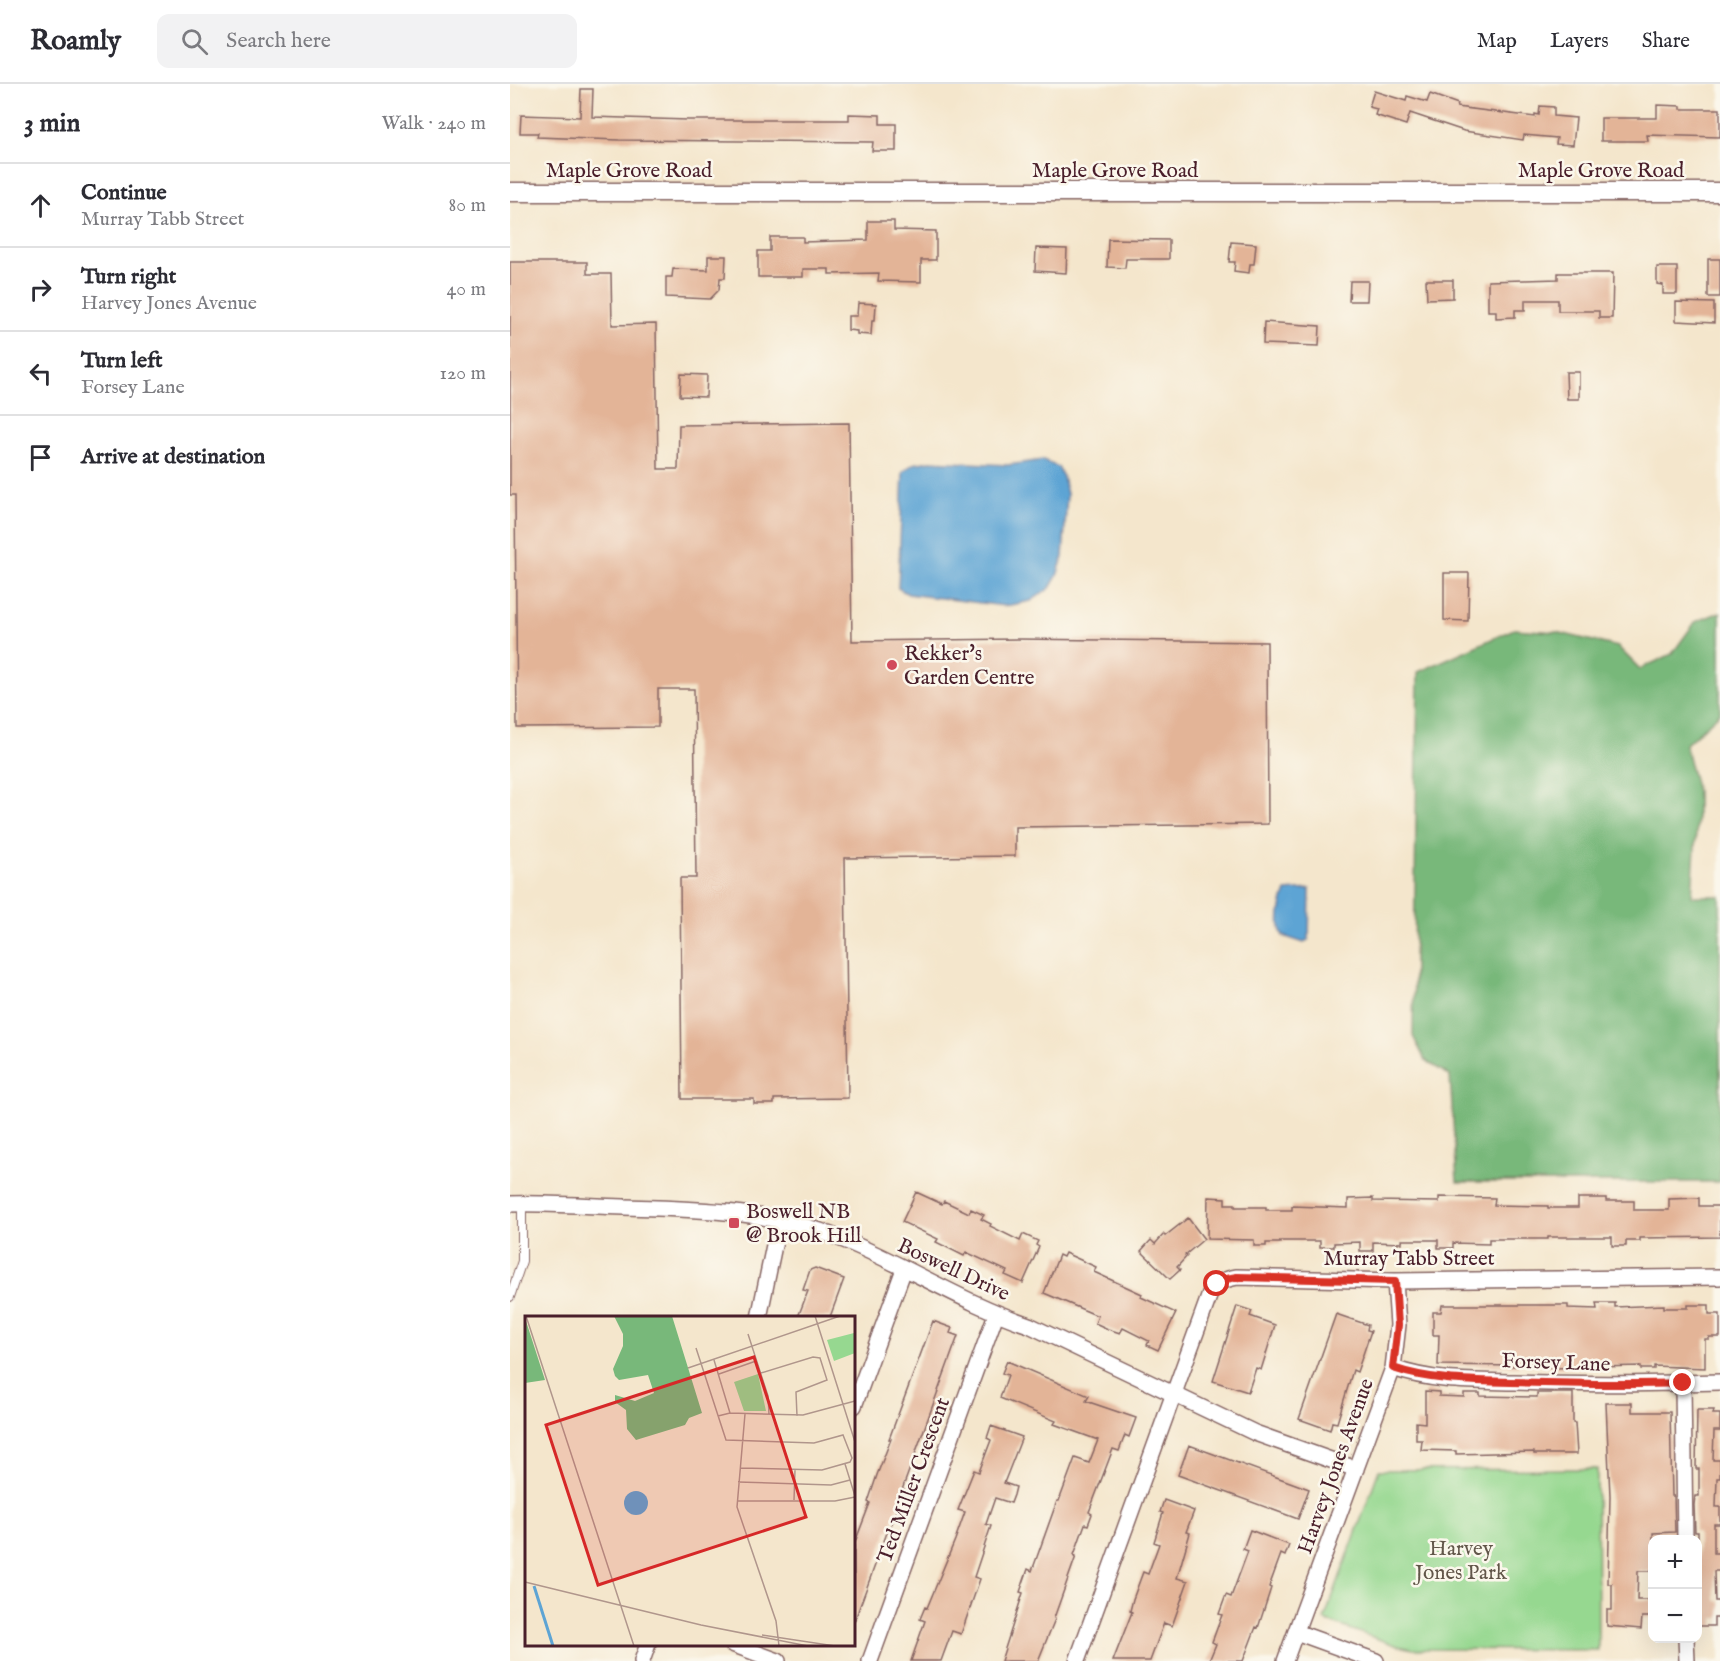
<!DOCTYPE html>
<meta charset="utf-8">
<style>
:root{--surface:#fff;--page:#f2f2f3;--text:#2b2b33;--muted:#7c7c81;--line:#e1e1e2}
body{margin:0;font-family:"IM FELL English",serif;background:var(--page);color:var(--text)}
.controls{position:absolute;right:18px;bottom:18px;display:grid;overflow:hidden;border-radius:12px;box-shadow:0 6px 24px #0002}
.controls button{width:54px;height:54px;display:grid;place-items:center;padding:0;border:0;border-bottom:2px solid var(--line);background:var(--surface);color:var(--text);font:30px sans-serif}
.stop{position:absolute;width:18px;height:18px;margin:-14px;border:4px solid #d93025;border-radius:50%;background:#fff}
.stop.end{background:#d93025;border-color:#fff;box-shadow:0 2px 6px #0008}
.list{margin:0;padding:0;list-style:none}
h2{display:flex;justify-content:space-between;align-items:center;height:78px;margin:0;padding:0 24px;font-size:26px}
h2 small{font-size:20px;font-weight:400;color:var(--muted)}
.list li{display:grid;grid-template-columns:39px 1fr auto;gap:18px;align-items:center;box-sizing:border-box;height:84px;padding:0 24px;border-top:2px solid var(--line)}
.list b{display:block;font-size:22px;white-space:nowrap}
.list p{margin:0;font-size:20px;white-space:nowrap;color:var(--muted)}
.list em{font-size:20px;font-style:normal;color:var(--muted)}
.icon{flex:none;width:33px;height:33px;fill:none;stroke:currentColor;stroke-width:2;stroke-linecap:round;stroke-linejoin:round}
.map{position:relative;flex:none;width:1210px;height:1577px;overflow:hidden}
header{display:flex;align-items:center;gap:36px;box-sizing:border-box;height:84px;padding:0 30px;background:var(--surface);border-bottom:2px solid var(--line)}
header strong{font-size:28px}
nav{display:flex;gap:33px;margin-inline-start:auto;font-size:21px}
.search{width:420px;height:54px;background:var(--page);display:flex;align-items:center;gap:15px;box-sizing:border-box;padding:0 21px;border-radius:12px;color:var(--muted);font-size:22px}
main{display:flex}
aside{flex:1;background:var(--surface)}
.map>svg:first-child{display:block}
.green{fill:#96d890;stroke:#707c5e;stroke-width:1.5}
.forest{fill:#78b87a;stroke:#616c52;stroke-width:1.5}
.water{fill:#5da4d4;stroke:#546280;stroke-width:1.5}
.building{fill:#e3b497}
.lines{fill:none;stroke-linecap:round;stroke-linejoin:round}
.service-casing{stroke:#866563;stroke-width:10}
.minor-casing{stroke:#866563;stroke-width:18}
.tertiary-casing{stroke:#866563;stroke-width:21}
.service{stroke:#fff;stroke-width:8}
.minor{stroke:#fff;stroke-width:15}
.tertiary{stroke:#fff;stroke-width:18}
.route{stroke:#d93025;stroke-width:8}
.poi-dot{fill:#d1495b;stroke:#fbf7ec;stroke-width:2}
.labels{text-anchor:middle;stroke-width:5;stroke-linejoin:round;paint-order:stroke}
.street-label{font-size:21px;fill:#4a1f2b;stroke:#fbf7ec}
.poi-label{font-size:21px;fill:#4a1f2b;stroke:#fbf7ec;text-anchor:start}
.park-label{font-size:21px;fill:#615649;stroke:#fbf7ec}
.inset-river{fill:none;stroke:#5da4d4;stroke-width:3}
.inset-road{fill:none;stroke:#b0968c;stroke-width:1.5}
.view{fill:#d62828;fill-opacity:0.15;stroke:#d62828;stroke-width:3}
.inset-edge{fill:none;stroke:#4a1f2b;stroke-width:3}
</style>
<header>
<strong>Roamly</strong>
<div class="search"><svg class="icon" aria-label="search" viewBox="0 0 24 24"><circle cx="10" cy="10" r="6"/><path d="M15 15l6 6"/></svg>Search here</div>
<nav><a>Map</a><a>Layers</a><a>Share</a></nav>
</header>
<main>
<aside>
<h2>3 min<small>Walk · 240 m</small></h2>
<ul class="list">
<li><svg class="icon" aria-label="ahead" viewBox="0 0 24 24"><path d="M12 20V5M6 11l6-6 6 6"/></svg><div><b>Continue</b><p>Murray Tabb Street</p></div><em>80 m</em></li>
<li><svg class="icon" aria-label="right" viewBox="0 0 24 24"><path d="M7 20v-9h11M14 6l5 5-5 5"/></svg><div><b>Turn right</b><p>Harvey Jones Avenue</p></div><em>40 m</em></li>
<li><svg class="icon" aria-label="left" viewBox="0 0 24 24"><path d="M17 20v-9H6M10 6l-5 5 5 5"/></svg><div><b>Turn left</b><p>Forsey Lane</p></div><em>120 m</em></li>
<li><svg class="icon" aria-label="arrive" viewBox="0 0 24 24"><path d="M6 21V4h12l-3 4 3 4H6"/></svg><div><b>Arrive at destination</b></div></li>
</ul>
</aside>
<div class="map">
<svg width="1210" height="1577" viewBox="0 0 1210 1577">
<rect width="100%" height="100%" fill="#fbf7ec"/>
<filter id="ink" filterUnits="userSpaceOnUse"><feTurbulence type="fractalNoise" baseFrequency=".0167" numOctaves="2"/><feDisplacementMap in="SourceGraphic" scale="12" xChannelSelector="R" yChannelSelector="G"/><feConvolveMatrix kernelMatrix="1 2 1 2 8 2 1 2 1" color-interpolation-filters="sRGB"/></filter>
<filter id="wash" filterUnits="userSpaceOnUse"><feTurbulence type="fractalNoise" baseFrequency=".008" numOctaves="4" result="noise"/><feDisplacementMap in="SourceGraphic" scale="24" xChannelSelector="R" yChannelSelector="G"/><feGaussianBlur stdDeviation="1.35" result="paint"/><feColorMatrix in="noise" values="0 0 0 0 0 0 0 0 0 0 0 0 0 0 0 0 0 1.4 0 .05"/><feComposite in="paint" operator="in"/></filter>
<g filter="url(#wash)">
<rect width="100%" height="100%" fill="#f4e6cc"/>
<path class="green" d="M1087,1385L1088,1566L903,1565L888,1562L814,1536L869,1386Z"/>
<path class="forest" d="M1210,528V629L1175,661L1187,707V732L1182,812H1210V1098H947L940,992L915,976L903,952L908,588L1004,545L1046,548L1108,563L1130,585L1162,570L1185,538Z"/>
<path class="water" d="M533,376L548,383L553,393L557,410L553,473L547,492L540,504L521,517L495,522L398,510L388,504L393,388L403,380L420,377L498,381Z
M800,805L799,855L794,859L773,852C766,840 771,819 776,807Z"/>
<g id="blocks">
<path class="building" d="M71,5H83L82,33L178,36H339V30L370,31V40H386V67H362L363,58L109,56L27,53L28,49H10L11,31L70,33Z
M864,7L896,17L897,12L917,18L920,10L948,20L947,23L1025,33V30L1029,31L1030,22L1044,23V32L1066,34L1063,61L1046,60L1047,54L1014,51L1013,56L954,47L900,29L896,41L865,31L867,25L859,23Z
M1147,21L1171,22V25H1210V53L1137,51L1138,57H1091V34H1147Z
M358,137H384V146L426,147V176H411V198L368,197L369,189L319,190V185H293V193H248V167H260V153H293V158L358,156Z
M598,155L659,156V175H616L615,184L597,183Z
M721,158L746,160L744,180H740L739,189L724,187L725,178H719Z
M526,164L557,165L556,189L525,187Z
M198,172H216L215,194H210L209,206L200,215L156,213V193H162L163,185L198,186Z
M1198,175H1210V213H1198Z
M0,178H77V190H101L102,241L146,240L148,385H168L169,341L339,339L342,557L508,555L757,558L758,740L505,743V772L335,774L338,1014L264,1015V1020H244V1015H172L170,794H186L184,605H148V643L7,644L5,411H0Z
M1147,183H1167V210H1153V201L1147,200Z
M1048,189H1103L1102,234H1089V227H1048V216H1015V226H1005V233L986,234V227H978V197L1048,195Z
M916,196H943V214L917,215Z
M840,197H858L857,217H839Z
M1166,218L1204,219V239L1166,237Z
M348,219L366,220L365,236H362L361,251L347,250V247L338,246V232H347Z
M754,238L810,242L809,262L753,260Z
M1056,288H1069V315H1057Z
M171,290L197,291L196,313L170,312Z
M934,489H959L958,537L934,536Z
M406,1108L432,1120L434,1117L459,1129L461,1125L474,1131L471,1135L481,1140L480,1142L510,1157L513,1150L528,1157L526,1161L529,1163L513,1199L495,1191L497,1187L456,1168L454,1172L426,1158L428,1155L392,1138Z
M698,1113L715,1114V1120H725V1123H756V1126H782V1122L838,1124V1115L863,1114V1117L929,1118V1113L985,1114L984,1121L1038,1122V1124H1068V1114H1096V1117H1124V1126H1159V1115L1189,1114V1122H1210V1153L1130,1154V1157H1116V1162H1102V1153H1038V1155H979V1160L943,1159V1164H928V1156H892V1159L863,1158V1167H850V1158L824,1159V1163H810V1157H770V1159H756V1162H744V1156L697,1155Z
M678,1134L694,1155L675,1171L677,1172L667,1183L670,1186L660,1195L631,1167L641,1156L645,1160L654,1150L655,1152Z
M555,1169L586,1183L584,1188L632,1210L631,1213L666,1229L648,1266L637,1261L639,1257L613,1244L610,1249L598,1245L585,1239L588,1232L534,1209L549,1171L553,1173Z
M305,1184L334,1195L320,1233H288L298,1207L293,1206L300,1186Z
M1086,1219H1105V1223L1154,1221V1224H1178V1221H1199V1230H1210V1253H1199V1255H1195V1284L1144,1282V1285H1131V1282L1039,1284V1280H1009V1282L928,1281L929,1251H923V1228H931L932,1221H1058V1224L1087,1225Z
M727,1222L742,1227L740,1232L765,1241L751,1286L746,1284L738,1308L703,1297Z
M826,1230L858,1241L857,1246L861,1247L847,1288L843,1286L827,1339L822,1338L820,1346L789,1335Z
M423,1237L442,1244L440,1249L448,1252L392,1406H394L379,1447L378,1446L344,1538V1461L360,1419L358,1418L367,1391L381,1355H379Z
M497,1277L579,1312L576,1317L626,1334L619,1353L615,1351L609,1367L603,1365L579,1428L582,1430L578,1441L575,1440L564,1471L566,1472L544,1534L545,1535L528,1577H491L513,1509L510,1508L518,1485L522,1487L547,1417H549L565,1374L579,1379L588,1356L544,1340L546,1337L490,1314L498,1291L492,1289Z
M915,1307L929,1308V1312L954,1313V1309H970V1312L1027,1313V1309H1063V1339H1065L1067,1370H1024V1368L946,1370V1367L911,1366L912,1356H906V1338L915,1339Z
M1096,1319H1122V1328H1160L1162,1412H1164L1165,1448L1143,1449V1487H1128L1127,1516H1143V1533H1132L1131,1545L1097,1542V1526H1102V1500H1098L1100,1412Z
M1187,1326H1204L1203,1330H1210V1347H1204L1203,1376H1210V1394H1207L1206,1423H1210V1440H1204V1469H1210V1487H1204L1205,1517H1210V1534H1204V1542H1188V1448H1185L1184,1421L1185,1412H1189V1385H1186Z
M481,1342L512,1353L494,1399L506,1403L504,1411L501,1419L485,1414L476,1440L481,1442L464,1493L470,1495L451,1550L442,1547L431,1577H401L415,1537L410,1535L415,1523L417,1524L445,1456L455,1428L448,1426L464,1386L469,1388L481,1356L477,1354Z
M679,1361L799,1405L788,1435L668,1391Z
M654,1416L684,1427L676,1448L680,1449L667,1494L678,1497L662,1542L654,1539L640,1577H603L622,1528L620,1527L623,1515L633,1488L638,1490L649,1460L644,1458L653,1429L650,1428Z
M740,1446L779,1461L775,1472L771,1470L759,1503L761,1504L748,1544L746,1543L733,1577H699L706,1560L702,1558L712,1531L709,1530L716,1511L721,1513L738,1467L733,1465Z"/>
</g>
</g>
<g filter="url(#ink)">
<use href="#blocks" fill-opacity="0" stroke="#866563" stroke-width="1.5"/>
<g class="lines">
<g class="service-casing">
<path id="service" d="M0,1213L12,1177V1120"/>
</g>
<g class="minor-casing">
<path id="minor" d="M0,1120C38,1119 76,1122 114,1123C186,1125 261,1126 329,1154C394,1180 453,1219 519,1241L745,1349L846,1385
M249,1234L269,1137
M883,1284C922,1298 963,1297 1005,1298C1073,1301 1141,1300 1210,1298
M1173,1299L1175,1456
M344,1322L394,1185
M786,1548L866,1577
M1176,1554L1177,1577
M222,1560L268,1577
M132,1577L138,1560
M360,1577L486,1230
M567,1577L701,1207C709,1198 715,1195 727,1193L885,1197L1210,1193
M775,1577L883,1284L888,1241L885,1197"/>
</g>
<g class="tertiary-casing">
<path id="tertiary" d="M0,108H1210"/>
</g>
<use href="#service" class="service"/>
<use href="#minor" class="minor"/>
<use href="#tertiary" class="tertiary"/>
</g>
</g>
<g class="lines" filter="url(#ink)">
<path class="route" d="M707,1200L716,1195L727,1193L885,1197L888,1241L883,1284C921,1297 961,1297 1001,1298C1059,1300 1115,1301 1173,1299"/>
</g>
<g class="poi-dot">
<circle cx="382" cy="581" r="6"/>
<rect x="218" y="1133" width="12" height="12" rx="3"/>
</g>
<g class="labels">
<g class="street-label">
<text x="119" y="93">Maple Grove Road</text>
<text x="605" y="93">Maple Grove Road</text>
<text x="1091" y="93">Maple Grove Road</text>
<text x="899" y="1181">Murray Tabb Street</text>
<text transform="translate(444 1185) rotate(25)" y="7">Boswell Drive</text>
<text transform="translate(1046 1278) rotate(2)" y="7">Forsey Lane</text>
<text transform="translate(825 1382) rotate(-70)" y="7">Harvey Jones Avenue</text>
<text transform="translate(403 1396) rotate(-70)" y="7">Ted Miller Crescent</text>
</g>
<g class="poi-label">
<text x="394" y="576">Rekker's<tspan x="394" dy="24">Garden Centre</tspan></text>
<text x="236" y="1134">Boswell NB<tspan x="236" dy="24">@ Brook Hill</tspan></text>
</g>
<g class="park-label">
<text x="951" y="1471">Harvey<tspan x="951" dy="24">Jones Park</tspan></text>
</g>
</g>
<g transform="translate(15 1232)">
<rect width="330" height="330" fill="#f4e6cc"/>
<path d="M329,17L330,37L309,45L302,24ZM233,58L241,95H219L209,66Z" fill="#96d890"/>
<path d="M89,0H147L177,97L164,102L160,109L111,124L102,113L101,94L90,86V79L110,85L129,77L123,59L94,64L90,60L88,53L98,30V18ZM0,2L20,64L0,67Z" fill="#78b87a"/>
<path d="M99 187a12 12 0 1 1 24 0a12 12 0 1 1-24 0Z" fill="#5da4d4"/>
<path class="inset-river" d="M9,270L28,330"/>
<path class="inset-road" d="M1,0L109,330M290,0L330,126M223,18L243,80L244,98M171,32L201,124L289,127L318,119L327,142L325,146L297,154L215,152M189,44L205,97M163,52L315,0M236,57L288,41L295,42L302,64L271,76L272,100M194,58L231,45M220,98L212,191L251,305L254,330M193,100L205,97L278,99L330,85M320,148L330,180M213,166L306,169L325,164M269,184L270,154M212,185H310L330,181M0,266L176,309L283,330M237,319L310,330"/>
<path class="view" d="M229,41L281,201L73,269L21,109Z"/>
<rect width="330" height="330" class="inset-edge"/>
</g>
</svg>
<div class="controls">
<button>+</button>
<button>−</button>
</div>
<div class="stop" style="left:707px;top:1200px"></div>
<div class="stop end" style="left:1173px;top:1299px"></div>
</div>
</main>
